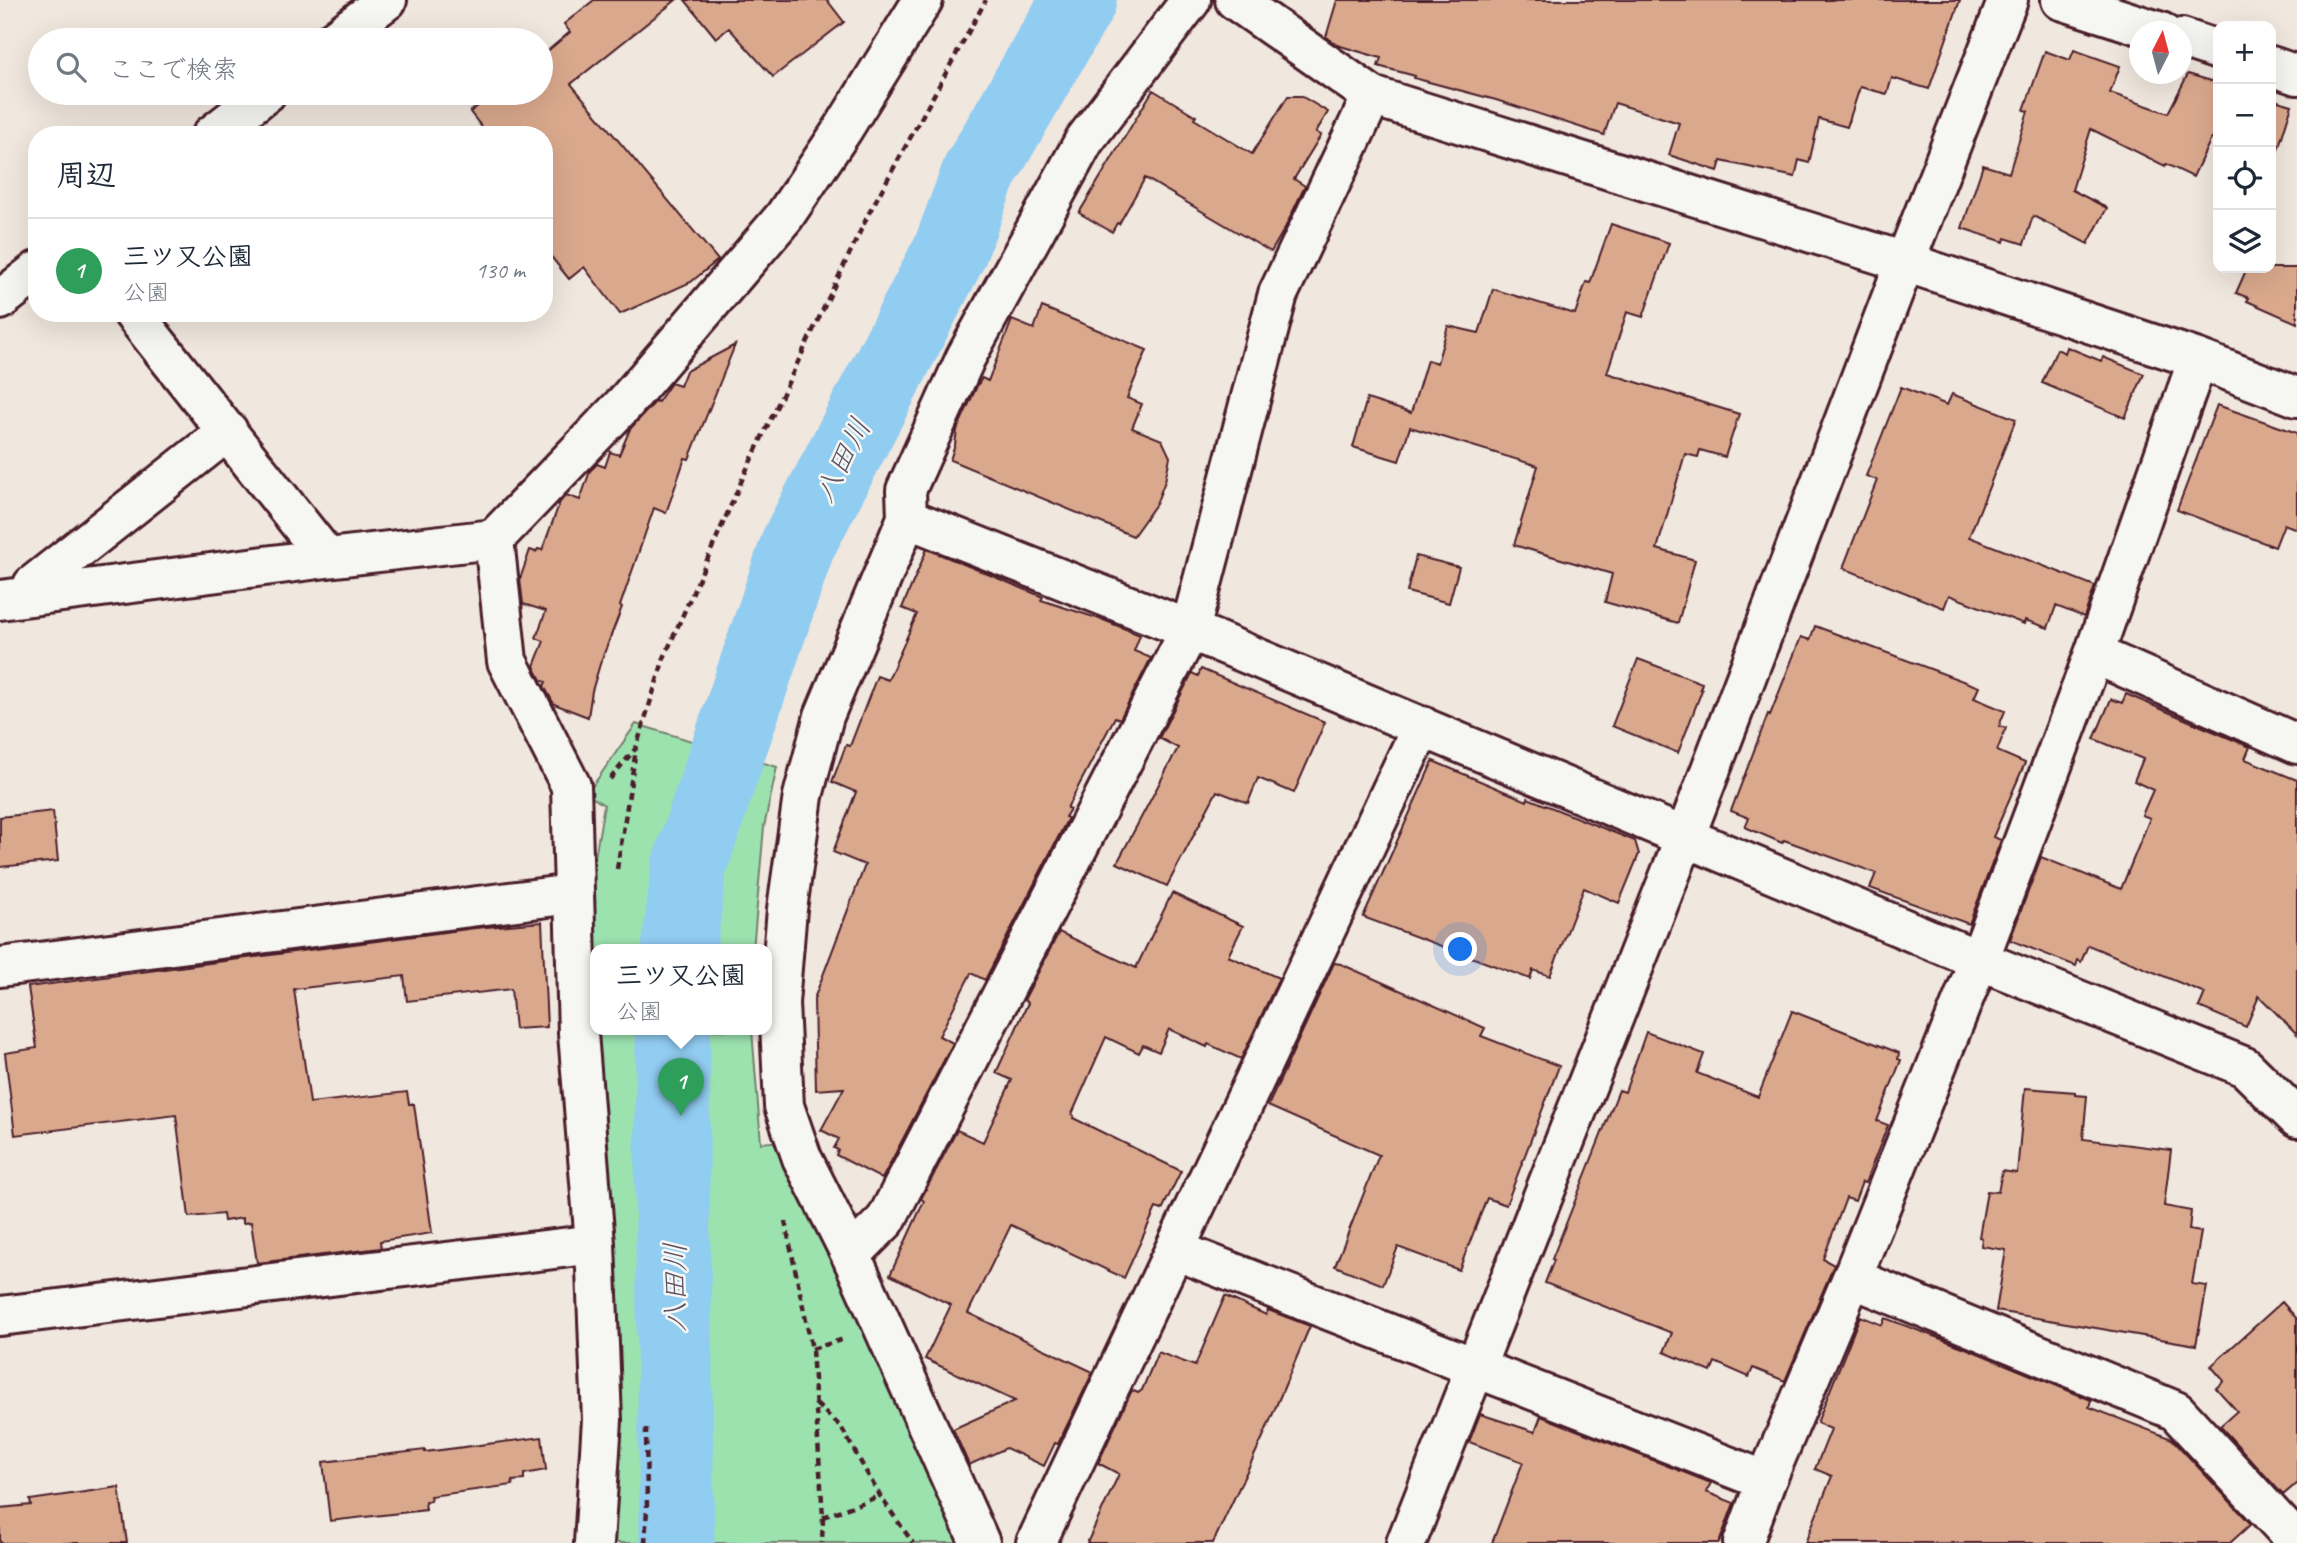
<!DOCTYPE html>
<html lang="ja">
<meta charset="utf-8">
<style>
:root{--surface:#fff;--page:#f2f2f3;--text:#1f2937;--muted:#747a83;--line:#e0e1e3;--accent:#db2777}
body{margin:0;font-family:Caveat,"Klee One",sans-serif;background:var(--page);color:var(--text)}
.controls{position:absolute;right:21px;top:21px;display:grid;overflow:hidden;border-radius:14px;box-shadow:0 7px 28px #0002}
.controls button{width:63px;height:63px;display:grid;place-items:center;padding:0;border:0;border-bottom:2px solid var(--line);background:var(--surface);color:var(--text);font:35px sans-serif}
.compass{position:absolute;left:2129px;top:21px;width:63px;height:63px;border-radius:50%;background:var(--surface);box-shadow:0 7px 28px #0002;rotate:6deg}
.you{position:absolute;left:1461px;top:950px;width:24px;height:24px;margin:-18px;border:5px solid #fff;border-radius:50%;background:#1a73e8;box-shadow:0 0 0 10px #1a73e833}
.badge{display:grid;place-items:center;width:46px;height:46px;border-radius:50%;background:var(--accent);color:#fff;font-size:23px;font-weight:700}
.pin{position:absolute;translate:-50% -58px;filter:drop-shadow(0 2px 4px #0008)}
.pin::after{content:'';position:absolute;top:37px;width:24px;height:21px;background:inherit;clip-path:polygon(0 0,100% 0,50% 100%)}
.popup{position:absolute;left:590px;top:944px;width:182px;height:91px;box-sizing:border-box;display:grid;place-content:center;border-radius:14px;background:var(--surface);filter:drop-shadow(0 2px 5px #0005);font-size:23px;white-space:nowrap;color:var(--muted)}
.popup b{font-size:26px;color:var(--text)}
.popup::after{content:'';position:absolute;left:50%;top:100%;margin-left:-14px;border:14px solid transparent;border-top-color:var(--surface)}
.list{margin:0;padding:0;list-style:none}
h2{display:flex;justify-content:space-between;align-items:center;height:91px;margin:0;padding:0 28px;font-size:30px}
h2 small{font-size:23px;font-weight:400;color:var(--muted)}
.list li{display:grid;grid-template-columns:46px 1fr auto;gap:21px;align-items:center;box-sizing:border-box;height:105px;padding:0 28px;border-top:2px solid var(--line)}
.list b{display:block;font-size:26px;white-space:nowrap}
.list p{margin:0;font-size:23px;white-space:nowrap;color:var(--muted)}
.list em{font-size:23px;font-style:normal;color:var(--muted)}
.icon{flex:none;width:38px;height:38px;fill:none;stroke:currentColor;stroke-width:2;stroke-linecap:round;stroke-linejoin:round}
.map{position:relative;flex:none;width:2297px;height:1543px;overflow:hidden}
.search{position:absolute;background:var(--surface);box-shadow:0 7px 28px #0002;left:28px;top:28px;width:525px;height:77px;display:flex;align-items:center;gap:18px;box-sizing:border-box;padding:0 24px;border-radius:38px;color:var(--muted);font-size:26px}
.panel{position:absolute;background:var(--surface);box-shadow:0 7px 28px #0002;left:28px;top:126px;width:525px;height:196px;border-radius:28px}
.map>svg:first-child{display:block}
.green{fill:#9ce2af;stroke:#73806d;stroke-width:2}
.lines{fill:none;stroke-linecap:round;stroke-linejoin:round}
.river{stroke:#91ccf1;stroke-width:75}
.building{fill:#daa98d;stroke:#4a1f2b;stroke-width:2}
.minor-casing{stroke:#4a1f2b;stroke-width:44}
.tertiary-casing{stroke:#4a1f2b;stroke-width:44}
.path{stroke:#4a1f2b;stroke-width:4.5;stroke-dasharray:7 5;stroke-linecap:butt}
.minor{stroke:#f6f6f2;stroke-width:38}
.tertiary{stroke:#f6f6f2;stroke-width:38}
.labels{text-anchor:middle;stroke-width:5;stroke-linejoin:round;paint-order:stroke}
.water-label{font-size:30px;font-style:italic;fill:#5f5366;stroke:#f6f6f2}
</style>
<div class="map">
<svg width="2297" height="1543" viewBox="0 0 2297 1543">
<rect width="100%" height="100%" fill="#f0e7de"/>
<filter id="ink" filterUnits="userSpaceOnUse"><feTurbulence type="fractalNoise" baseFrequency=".0143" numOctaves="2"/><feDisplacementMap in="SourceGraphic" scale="14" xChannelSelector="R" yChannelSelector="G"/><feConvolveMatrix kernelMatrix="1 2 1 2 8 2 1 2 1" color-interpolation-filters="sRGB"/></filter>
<g filter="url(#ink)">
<path class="green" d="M636,724L777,767L764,827L753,950H595V975L592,875L604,805L587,794Z
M598,1030H752L761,1143L782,1141L958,1543H614C620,1438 621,1332 614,1228C609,1162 602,1096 598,1030Z"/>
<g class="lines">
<path class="river" d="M679,950L689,867L798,544L950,251L979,173L1079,0
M673,1030L672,1176L677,1543"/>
</g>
<path class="building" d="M594,0H676L571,84L718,260L691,282L620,314L584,267L569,279L544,248V135H488L470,112L495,93H541V48L545,53L570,32L564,24Z
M685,0H827L844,22L773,77L729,28L716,38Z
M1337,0H1960L1929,89L1892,78L1887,94L1860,87L1847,127L1819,119L1809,163L1799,160L1795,177L1721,161L1718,171L1669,155L1679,123L1615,103L1604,135L1496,100L1414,78L1415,76L1378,66L1381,58L1337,45L1326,37Z
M2074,50L2120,66L2110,93L2168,113L2188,74L2218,83V141L2211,139L2193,177L2166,164L2165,166L2091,129L2072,190L2107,208L2088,244L2033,216L2024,244L2005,238L2004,242L1962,228L1983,165L2009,173L2028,111L2024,110L2045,51L2070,60Z
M1153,90L1196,116L1194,119L1252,154L1288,96H1301L1328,112L1316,132L1321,135L1294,179L1305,186L1285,228L1271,252L1145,178L1119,224L1117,223L1112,232L1079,213Z
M2271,99L2292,105L2275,159L2271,157Z
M1611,224L1669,243L1643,317L1627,312L1607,373L1739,414L1725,457L1700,450L1698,457L1685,454L1657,549L1695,560L1678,623L1605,602L1612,574L1514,545L1538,466L1410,427L1399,461L1353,447L1367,399L1411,413L1427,360L1437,363L1448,326L1479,333L1493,289L1575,314L1586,282L1590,283Z
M2247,268H2297V323L2247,301L2249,298L2236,293Z
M1042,307L1147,350L1127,398L1142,404L1132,428L1162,440L1170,457L1165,481L1156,504L1133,536L950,460L955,445L957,430L977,386L982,378L988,381L1012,320L1034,329Z
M735,345L689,459L685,458L666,513L654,508L620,606L622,607L600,664L592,691L588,717L554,704L544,686L546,682L541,680L534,666L544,641L536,638L546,611L523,604L520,579L530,550L536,552L538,549L542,550L560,502L566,495L580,500L590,471L597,464L605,467L610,452L619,455L630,429L656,401L658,402L671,383L680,386L686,371Z
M2067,347L2101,361L2103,357L2144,374L2125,418L2042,383L2057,349L2065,353Z
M1901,387L1947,405L1952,394L2016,419L1969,537L2095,586L2084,617L2056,606L2048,628L2025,620L2024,624L1949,595L1944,608L1843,568L1877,480L1866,476Z
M2217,405L2297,433V529L2284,524L2275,547L2177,510Z
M927,549L1043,597L1041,600L1106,621L1140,635L1134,651L1151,658L1120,719L1115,717L1067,808L1070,809L1065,817L1068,818L985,980L971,973L939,1036L953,1043L882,1179L836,1155L838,1150L834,1148L839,1139L821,1130L844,1088L816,1090L814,999L865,865L833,852L856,792L832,782L846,745L850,746L877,676L888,680L917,614L902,608Z
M1416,556L1459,567L1449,603L1407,592Z
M1815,626L1979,687L1974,698L2005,711L1999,726L2006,728L1997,751L2025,763L1993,837L2001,840L1969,924L1870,888L1876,873L1784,840L1782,843L1745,827L1749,818L1731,811L1768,714L1770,715L1801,637L1810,640Z
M1638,659L1702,683L1700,689L1702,690L1678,753L1612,726Z
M1201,669L1325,722L1294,793L1258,778L1248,803L1217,791L1167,886L1117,863L1178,748L1159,738L1192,673L1198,676Z
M2126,694L2250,747L2245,759L2297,780V1034L2259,996L2246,1027L2199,1007L2205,993L2088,945L2081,962L2078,960L2076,966L2010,940L2041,857L2121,889L2150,818L2142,815L2153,790L2134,781L2143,759L2094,739L2111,699L2122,703Z
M1433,761L1527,801L1528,798L1635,841L1639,854L1619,903L1584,888L1550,976L1533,970L1530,979L1363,917Z
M53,811L58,861L0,867V817Z
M1172,893L1243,926L1228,956L1279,978L1241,1059L1208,1044L1207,1047L1169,1029L1159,1052L1143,1045L1139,1053L1106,1037L1072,1114L1074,1116L1073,1118L1181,1171L1162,1210L1156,1208L1124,1278L1011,1225L968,1313L1093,1372L1058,1444L1055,1443L1044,1466L1006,1448L969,1465L953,1429L1015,1401L925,1359L951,1305L890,1275L924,1201L921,1199L957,1130L983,1142L1012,1080L996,1073L1028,1003L1024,1000L1059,932L1136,968Z
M542,922L547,1027L515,1029L511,989L407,1001L404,976L294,989L310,1103L407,1092L409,1104H414L432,1233L380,1241L381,1248L257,1263L251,1222L243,1223V1218L224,1221L223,1214L189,1217L176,1115L15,1135L5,1053L37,1048L28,987L475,928Z
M1334,963L1341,964L1485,1028L1481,1036L1559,1066L1506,1205L1487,1198L1459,1270L1398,1247L1383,1285L1335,1266L1379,1155L1268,1106Z
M1792,1011L1899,1053L1898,1059L1901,1060L1877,1121L1888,1125L1865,1183L1862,1182L1855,1201L1846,1198L1823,1259L1834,1265L1785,1381L1753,1368L1749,1377L1715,1362L1711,1372L1664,1352L1672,1333L1545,1283L1554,1260L1552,1259L1619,1090L1625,1092L1646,1032L1704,1054L1697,1073L1758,1097Z
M2025,1088L2075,1092V1095L2087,1096L2083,1139L2171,1150L2164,1206L2191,1211L2189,1230L2201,1232L2192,1284L2207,1286L2196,1345L1996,1311L2006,1250L1981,1246L1982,1238L1979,1237L1987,1191L1998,1192L2002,1171L2017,1173Z
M1225,1296L1266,1315L1268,1310L1310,1326L1263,1437L1213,1543H1087L1119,1474L1098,1463L1132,1390L1138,1393L1142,1390L1158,1352L1195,1366Z
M2282,1302L2297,1319V1483L2283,1495L2220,1426L2237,1411L2216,1388L2224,1381L2211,1366Z
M1860,1316L1882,1325L1885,1318L1968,1349L2091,1400L2089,1407L2172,1439L2251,1524L2230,1543H1805L1832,1476L1815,1469L1831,1429L1817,1423Z
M1480,1414L1535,1432L1541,1416L1711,1483L1706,1492L1734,1503L1719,1543H1492L1523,1462L1469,1442Z
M542,1437L546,1470L524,1474V1480L512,1481L513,1485L430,1496L431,1501L425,1502L426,1510L330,1521L323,1462L425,1450V1452Z
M119,1487L127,1543H0V1508L31,1505L30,1500Z"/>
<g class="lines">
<g class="minor-casing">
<path id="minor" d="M1235,0L1372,96L1905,262L2198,359L2297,397
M2061,0L2161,32
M2182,38L2218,50
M334,40L387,0
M2271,66L2297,75
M212,135L266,93
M0,300L37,271
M133,313L327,558
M907,518L1190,630L1979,960L2245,1067L2297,1118
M30,596L33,585L228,431
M0,600L327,558L494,539
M2094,654L2297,744
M0,967L572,894
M1175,1250L1766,1481
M851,1255L886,1220L1190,630L1278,294L1372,96
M1852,1278L2176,1411L2297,1542
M0,1316L595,1244
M594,1543L602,1420L595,1244L578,1033L571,786L507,661L494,539L625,403L784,217L843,129L923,0
M980,1543L851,1255L802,1158L784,1106L779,1003L787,909L803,796L824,716L907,518L906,490L966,357L1084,141L1191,0
M1036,1543L1422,726
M1743,1543L1766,1481L1852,1278L1979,960L2094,654L2198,359"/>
</g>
<g class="tertiary-casing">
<path id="tertiary" d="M1406,1543L1685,837L1905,262L2008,0"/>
</g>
<path class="path" d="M610,779L636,748L664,658L745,473L869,213L986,0
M617,869L636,750
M785,1221L812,1349L823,1517L822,1543
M812,1349L844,1339
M816,1404L841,1427L880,1496L913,1543
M823,1517L880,1496
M645,1543L647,1508L646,1425"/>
<use href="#minor" class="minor"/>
<use href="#tertiary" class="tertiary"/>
</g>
</g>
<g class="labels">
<g class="water-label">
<text transform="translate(842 460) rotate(-63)" y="10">八田川</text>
<text transform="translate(675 1287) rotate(-90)" y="10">八田川</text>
</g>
</g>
</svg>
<div class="controls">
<button>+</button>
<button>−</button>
<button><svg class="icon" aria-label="locate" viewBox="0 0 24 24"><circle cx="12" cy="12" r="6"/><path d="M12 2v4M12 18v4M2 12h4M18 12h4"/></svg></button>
<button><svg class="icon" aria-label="layers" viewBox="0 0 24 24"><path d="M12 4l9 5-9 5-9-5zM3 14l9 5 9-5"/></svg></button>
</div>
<svg class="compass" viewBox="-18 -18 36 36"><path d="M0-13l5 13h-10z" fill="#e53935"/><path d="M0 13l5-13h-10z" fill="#747a83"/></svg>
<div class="you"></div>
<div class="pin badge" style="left:681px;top:1116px;background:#2e9e5b">1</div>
<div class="popup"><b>三ツ又公園</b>公園</div>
<div class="search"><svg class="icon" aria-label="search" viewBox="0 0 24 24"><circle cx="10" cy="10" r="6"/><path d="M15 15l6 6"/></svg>ここで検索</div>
<section class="panel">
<h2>周辺<small></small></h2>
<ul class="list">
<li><span class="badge" style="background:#2e9e5b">1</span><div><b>三ツ又公園</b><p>公園</p></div><em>130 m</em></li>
</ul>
</section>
</div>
